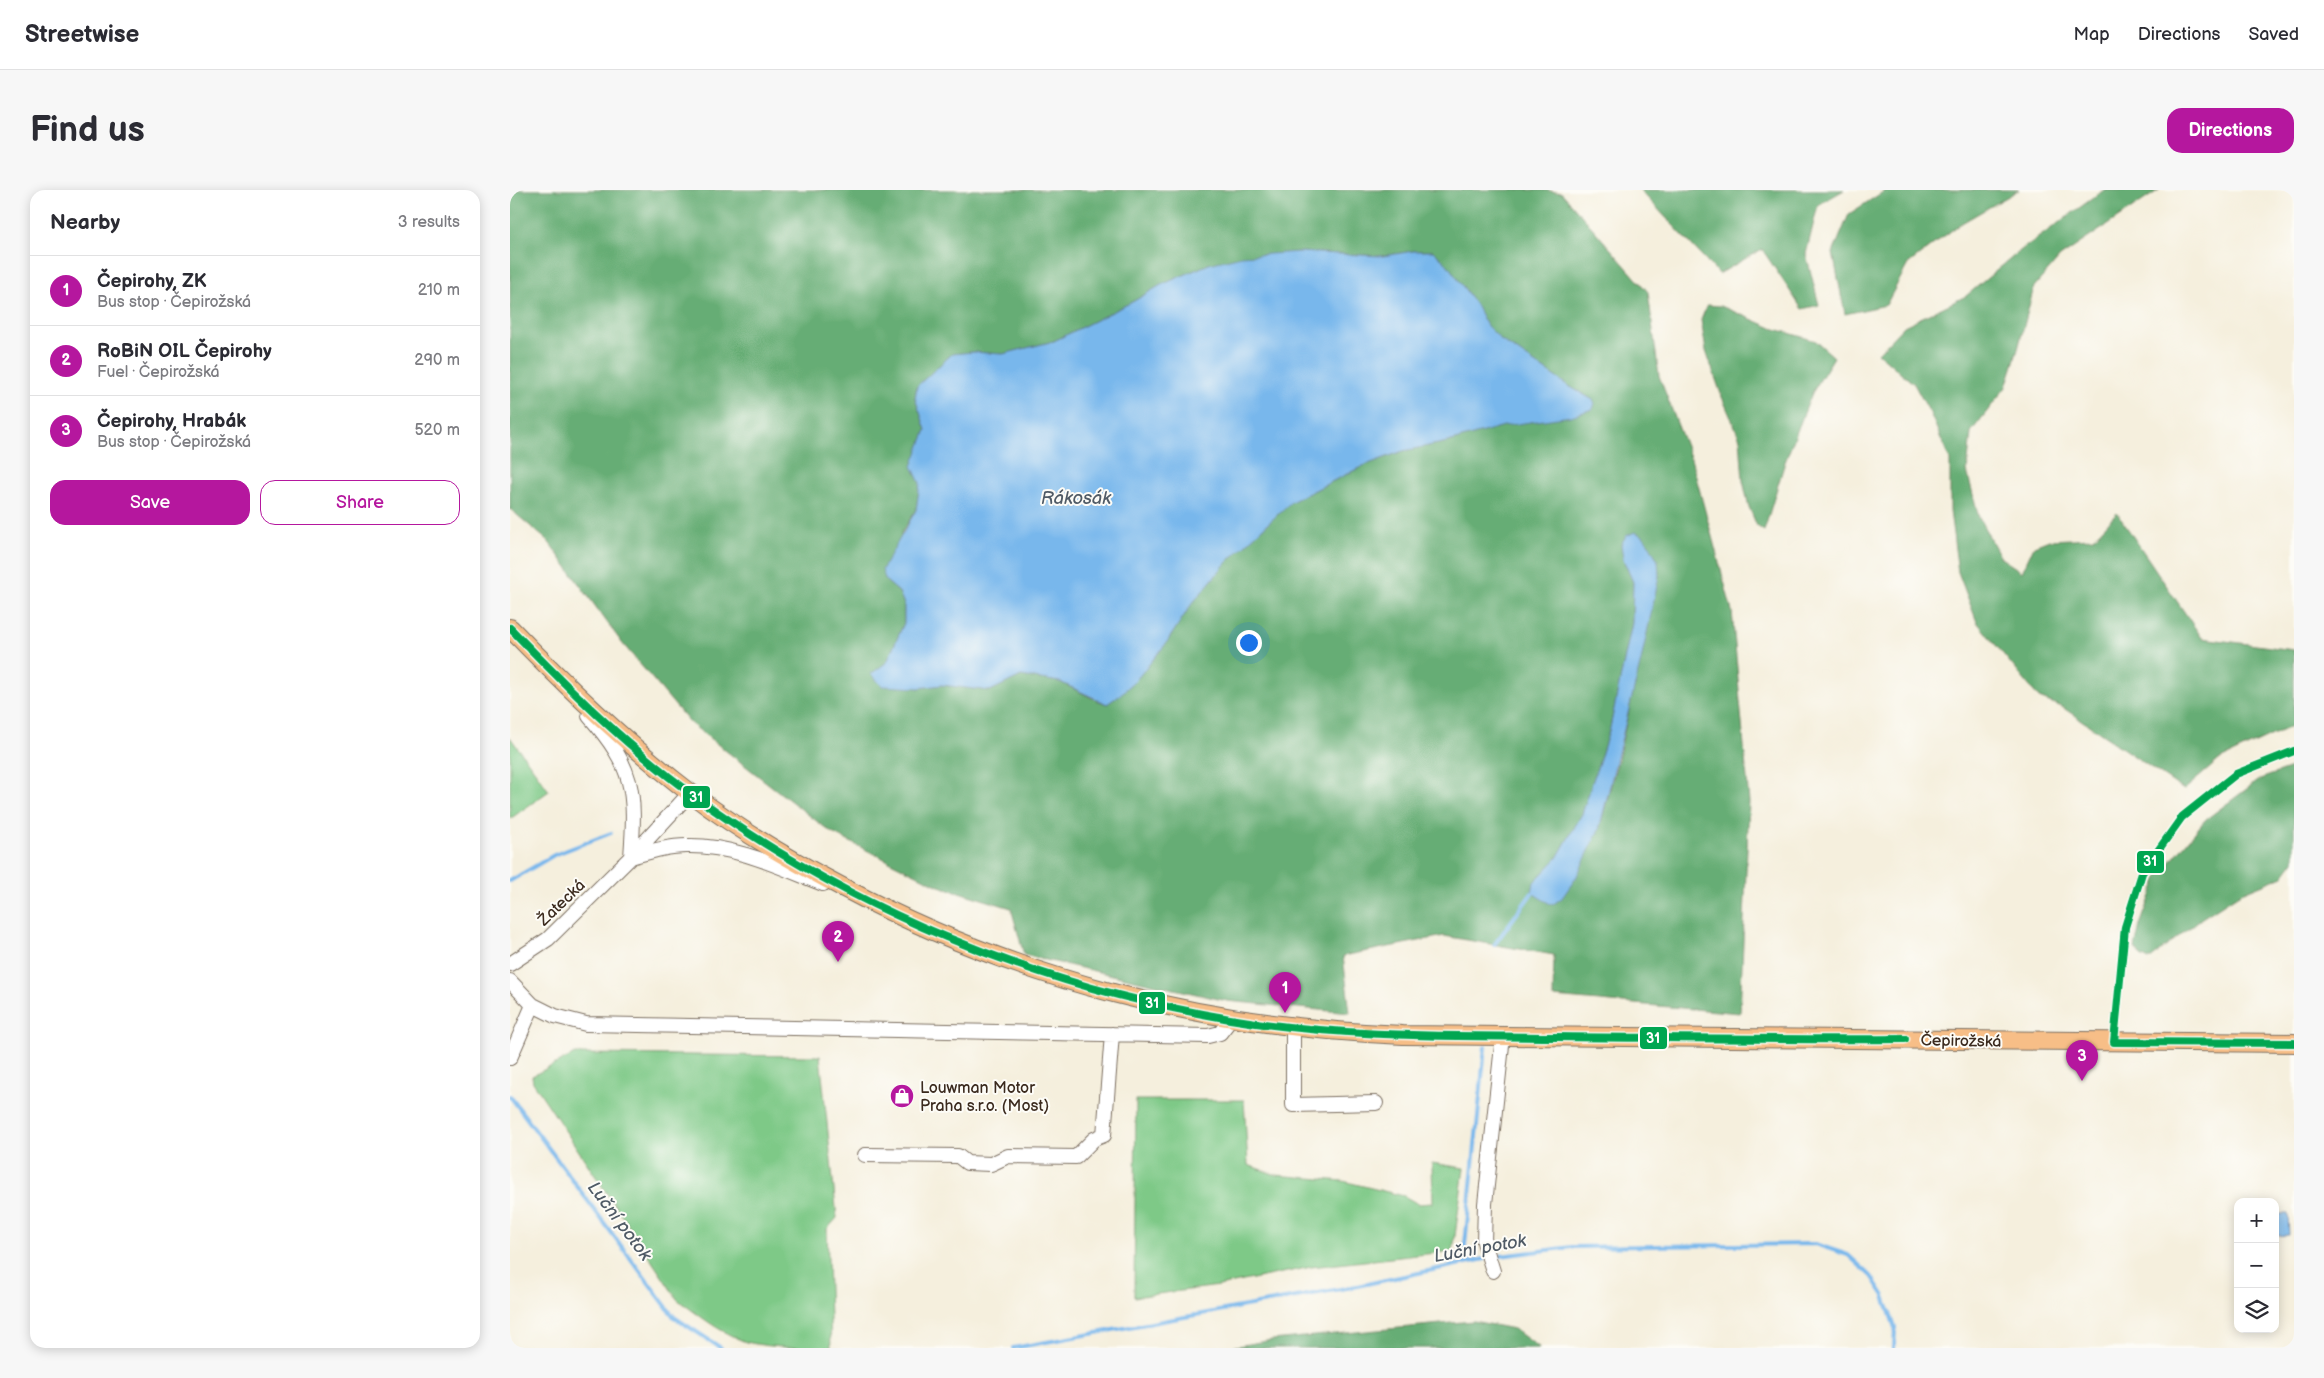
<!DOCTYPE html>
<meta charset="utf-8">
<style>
:root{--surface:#fff;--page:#f7f7f7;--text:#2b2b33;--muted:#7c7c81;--line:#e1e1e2;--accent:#b5179e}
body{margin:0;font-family:"Balsamiq Sans",sans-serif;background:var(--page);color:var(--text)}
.controls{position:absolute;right:15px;bottom:15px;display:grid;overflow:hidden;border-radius:10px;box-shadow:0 2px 12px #0003}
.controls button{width:45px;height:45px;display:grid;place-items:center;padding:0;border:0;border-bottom:1px solid var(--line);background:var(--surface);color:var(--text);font:25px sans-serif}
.you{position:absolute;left:738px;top:452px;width:18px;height:18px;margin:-12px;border:4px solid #fff;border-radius:50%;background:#1a73e8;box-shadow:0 0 0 8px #1a73e833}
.badge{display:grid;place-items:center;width:32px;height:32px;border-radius:50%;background:var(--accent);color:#fff;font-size:16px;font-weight:700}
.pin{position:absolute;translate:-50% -41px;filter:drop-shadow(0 1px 2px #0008)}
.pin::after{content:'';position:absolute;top:26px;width:18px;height:15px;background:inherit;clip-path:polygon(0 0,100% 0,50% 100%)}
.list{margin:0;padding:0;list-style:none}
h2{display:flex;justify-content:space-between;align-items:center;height:65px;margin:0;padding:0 20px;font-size:21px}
h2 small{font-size:16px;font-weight:400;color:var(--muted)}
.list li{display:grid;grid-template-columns:32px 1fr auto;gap:15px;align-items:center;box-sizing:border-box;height:70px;padding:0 20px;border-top:1px solid var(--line)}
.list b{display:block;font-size:19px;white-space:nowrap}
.list p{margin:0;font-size:16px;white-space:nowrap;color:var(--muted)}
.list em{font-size:16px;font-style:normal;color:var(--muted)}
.actions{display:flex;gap:10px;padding:15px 20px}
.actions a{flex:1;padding:11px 0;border:1px solid var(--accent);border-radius:15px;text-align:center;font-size:18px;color:var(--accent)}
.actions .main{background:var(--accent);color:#fff}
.icon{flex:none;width:28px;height:28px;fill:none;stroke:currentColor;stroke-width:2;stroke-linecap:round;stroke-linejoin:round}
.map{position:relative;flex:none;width:1784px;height:1158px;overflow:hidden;border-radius:15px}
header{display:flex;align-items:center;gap:30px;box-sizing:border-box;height:70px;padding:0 25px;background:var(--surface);border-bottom:1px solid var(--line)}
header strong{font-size:24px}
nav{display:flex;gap:28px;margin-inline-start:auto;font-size:18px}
.intro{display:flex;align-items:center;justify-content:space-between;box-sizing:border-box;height:120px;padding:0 30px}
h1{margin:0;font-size:35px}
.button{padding:12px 22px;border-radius:15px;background:var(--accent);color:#fff;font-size:18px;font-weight:700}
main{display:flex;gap:30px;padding:0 30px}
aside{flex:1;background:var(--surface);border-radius:15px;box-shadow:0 2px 12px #0003}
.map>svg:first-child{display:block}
.green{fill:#7ec987;stroke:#5c7a52}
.forest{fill:#66ad74;stroke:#506c49;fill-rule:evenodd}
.water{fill:#78b7ec;stroke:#5a7085}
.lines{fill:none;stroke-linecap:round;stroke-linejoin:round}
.stream{stroke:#78b7ec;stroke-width:4}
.minor-casing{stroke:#7c6f61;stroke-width:16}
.major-casing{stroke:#7c6f61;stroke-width:20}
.minor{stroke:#fff;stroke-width:14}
.major{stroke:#f7be87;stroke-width:18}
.bus-1-casing{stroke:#fdfcf7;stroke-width:11}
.bus-1{stroke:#00a651;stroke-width:8}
.labels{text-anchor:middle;stroke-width:4;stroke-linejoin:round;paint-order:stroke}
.street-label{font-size:16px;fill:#3b2a1e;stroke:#fdfcf7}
.poi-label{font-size:16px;fill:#3b2a1e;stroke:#fdfcf7;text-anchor:start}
.water-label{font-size:18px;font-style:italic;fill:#505b66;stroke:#fdfcf7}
.line-badge{stroke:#fdfcf7;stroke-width:2}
.badge-label{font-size:14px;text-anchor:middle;font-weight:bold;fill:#fff}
</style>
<header>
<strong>Streetwise</strong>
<nav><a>Map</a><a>Directions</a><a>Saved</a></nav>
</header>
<div class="intro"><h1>Find us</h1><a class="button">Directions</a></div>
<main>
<aside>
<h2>Nearby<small>3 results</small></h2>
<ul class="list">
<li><span class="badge">1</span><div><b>Čepirohy, ZK</b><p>Bus stop · Čepirožská</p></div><em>210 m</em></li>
<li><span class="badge">2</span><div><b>RoBiN OIL Čepirohy</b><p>Fuel · Čepirožská</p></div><em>290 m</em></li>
<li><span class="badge">3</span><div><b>Čepirohy, Hrabák</b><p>Bus stop · Čepirožská</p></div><em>520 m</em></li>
</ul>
<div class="actions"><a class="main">Save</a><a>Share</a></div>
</aside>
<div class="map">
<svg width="1784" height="1158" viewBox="0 0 1784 1158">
<rect width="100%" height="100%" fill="#fdfcf7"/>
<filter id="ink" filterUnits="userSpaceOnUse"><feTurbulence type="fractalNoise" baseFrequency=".02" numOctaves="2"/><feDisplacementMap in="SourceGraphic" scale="10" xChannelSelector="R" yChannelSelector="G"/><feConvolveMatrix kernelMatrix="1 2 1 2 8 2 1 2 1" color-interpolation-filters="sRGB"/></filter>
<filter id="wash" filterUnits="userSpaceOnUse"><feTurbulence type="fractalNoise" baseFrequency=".0096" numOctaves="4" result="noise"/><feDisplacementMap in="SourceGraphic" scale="20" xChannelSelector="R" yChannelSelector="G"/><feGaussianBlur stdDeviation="1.12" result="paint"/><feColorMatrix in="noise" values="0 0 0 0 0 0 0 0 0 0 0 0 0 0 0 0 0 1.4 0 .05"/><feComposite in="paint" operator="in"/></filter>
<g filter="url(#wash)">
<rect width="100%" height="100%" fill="#f5efdd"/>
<path class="green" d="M0,547L39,601L0,629Z
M65,864L310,866L327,1028L317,1039L321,1158C294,1158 262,1158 236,1152C211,1143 188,1125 167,1109L23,892L22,886Z
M626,910H734L738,975L766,985L833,991L894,1006L908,1014L923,1013L922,973L954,978L943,1061L801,1077L709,1096L624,1107Z"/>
<path class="forest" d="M0,0H1034L1052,3L1138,102L1149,186L1182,272L1222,421L1239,612L1230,823L1043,807L1044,765L934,746L833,766L840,823L717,811L514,765L501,718L429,696L322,643L180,533L112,453L38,351L0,319ZM903,61H923L937,74L966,115L977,136L991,150L1057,195L1083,210L938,252L893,261L853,276L781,312L717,372L681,415L655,455L626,490L610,505L597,514L586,510L550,492L511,486L480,501L432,495L409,498L362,484L377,472L394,433V414L389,402L376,391L392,342L406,320L410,293L403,276L416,240L405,208L407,196L442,164L462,162L493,164L544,151L624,111L651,95L699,74L788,62L873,66ZM1113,369L1149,385L1108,570L1089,640L1024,692L1047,668L1072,624L1100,538L1122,433L1123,392Z
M1130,0H1334L1308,15L1296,64L1309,115L1292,119L1252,59L1209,84Z
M1376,0H1509L1450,34L1398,74L1376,115L1335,124L1323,63L1339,24Z
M1594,0H1649L1550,67L1524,97L1508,159L1496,197L1461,242L1457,281L1469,328L1491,368L1512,382L1524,356L1539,350L1584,348L1607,323L1692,448L1784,460V535L1709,570L1674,600L1552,517L1529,508L1467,432L1448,382L1440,321V270L1420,223L1404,194L1368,163L1394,136L1456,106L1511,60Z
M1197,115L1211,116L1262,138L1306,151L1324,167L1302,203L1275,272L1254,341L1247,336L1239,317L1233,291L1230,249L1212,207L1196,161L1191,130Z
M1784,577V671L1773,686L1729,704L1692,728L1639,770L1631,766L1625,758L1630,735L1648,687L1695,630L1750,589Z
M963,1131L1004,1139L1030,1158H715L762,1150Z"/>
<path class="water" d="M903,61H923L937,74L966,115L977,136L991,150L1057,195L1083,210L1085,213L1083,219L1061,226L994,236L938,252L893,261L853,276L781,312L717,372L681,415L655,455L626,490L610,505L597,514L550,492L511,486L480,501L432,495L409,498L372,496L361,484L377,472L394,433V414L389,402L376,391L372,380L406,320L410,293L402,276L416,240L405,208L407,196L442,164L462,162L493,164L544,151L624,111L651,95L699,74L731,66L788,62L873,66Z
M1125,342L1133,346L1139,354L1148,371L1149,386L1131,471L1089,640L1066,688L1052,708L1042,715L1022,703L1024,692L1047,668L1072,624L1100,538L1122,433L1123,392L1113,369L1111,354L1116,346Z
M1765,1024H1778L1779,1045L1765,1046Z"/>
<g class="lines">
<path class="stream" d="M0,691L44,665L101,643
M984,755L1022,703
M0,906L164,1127L211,1158
M982,1067L1062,1057L1305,1054L1338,1065L1361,1086L1374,1106L1385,1138L1384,1158
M953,1074L975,857
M503,1158L847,1096L975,1069"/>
</g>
</g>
<g filter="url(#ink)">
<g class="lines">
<g class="minor-casing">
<path id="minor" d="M79,526C124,578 126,600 121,667
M121,667C139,662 158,656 177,656C225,655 270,677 313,694
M0,774L38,749L121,667L180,603
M0,791L23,815L45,826L76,834L698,846L710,843L721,829
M783,837V915L866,913
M0,868L23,815
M355,965L448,966L457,973L481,974L498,966L566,967L584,949L594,945L602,844
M983,1081L974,1052L975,1014L993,846"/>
</g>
<g class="major-casing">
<path id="major" d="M0,438C56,496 115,553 179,602C227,639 280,670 334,698C510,791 694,837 893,845L1784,853"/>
</g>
<use href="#minor" class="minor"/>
<use href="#major" class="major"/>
<g class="bus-1-casing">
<path id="bus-1" d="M0,438C56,496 114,554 179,602C338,719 525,796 720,829C828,847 937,846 1046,847C1162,848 1279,850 1395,849
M1604,852L1615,737L1632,683L1672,627L1726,584L1784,561
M1604,852L1784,853"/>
</g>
<use href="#bus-1" class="bus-1"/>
</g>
</g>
<defs>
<g id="shop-disc" transform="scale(1.25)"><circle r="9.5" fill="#b5179e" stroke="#fdfcf7"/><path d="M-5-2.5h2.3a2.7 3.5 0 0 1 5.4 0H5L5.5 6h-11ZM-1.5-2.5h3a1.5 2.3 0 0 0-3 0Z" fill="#fff"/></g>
</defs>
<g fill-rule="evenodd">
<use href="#shop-disc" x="392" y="906"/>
</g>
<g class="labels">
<g class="street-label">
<text transform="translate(51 712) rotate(-44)" y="6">Žatecká</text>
<text transform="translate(1451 850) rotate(1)" y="6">Čepirožská</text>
</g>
<g class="poi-label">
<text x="410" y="903">Louwman Motor<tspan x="410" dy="18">Praha s.r.o. (Most)</tspan></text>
</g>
<g class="water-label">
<text x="566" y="314">Rákosák</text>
<text transform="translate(110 1031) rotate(53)" y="6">Luční potok</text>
<text transform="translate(970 1058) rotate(-10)" y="6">Luční potok</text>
</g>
</g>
<g class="line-badge">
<rect x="172" y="595" width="29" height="24" rx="5" fill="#00a651"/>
<rect x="1626" y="660" width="29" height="24" rx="5" fill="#00a651"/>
<rect x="628" y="801" width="28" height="24" rx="5" fill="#00a651"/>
<rect x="1129" y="836" width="29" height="24" rx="5" fill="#00a651"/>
</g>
<g class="badge-label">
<text x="186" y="612">31</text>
<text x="1640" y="676">31</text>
<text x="642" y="818">31</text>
<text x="1143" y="853">31</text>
</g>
</svg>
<div class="controls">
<button>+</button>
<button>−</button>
<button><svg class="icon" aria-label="layers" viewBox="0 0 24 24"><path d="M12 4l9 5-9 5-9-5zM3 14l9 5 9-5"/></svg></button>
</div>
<div class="you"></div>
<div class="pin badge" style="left:775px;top:823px">1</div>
<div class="pin badge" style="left:328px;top:772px">2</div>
<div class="pin badge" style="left:1572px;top:891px">3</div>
</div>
</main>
